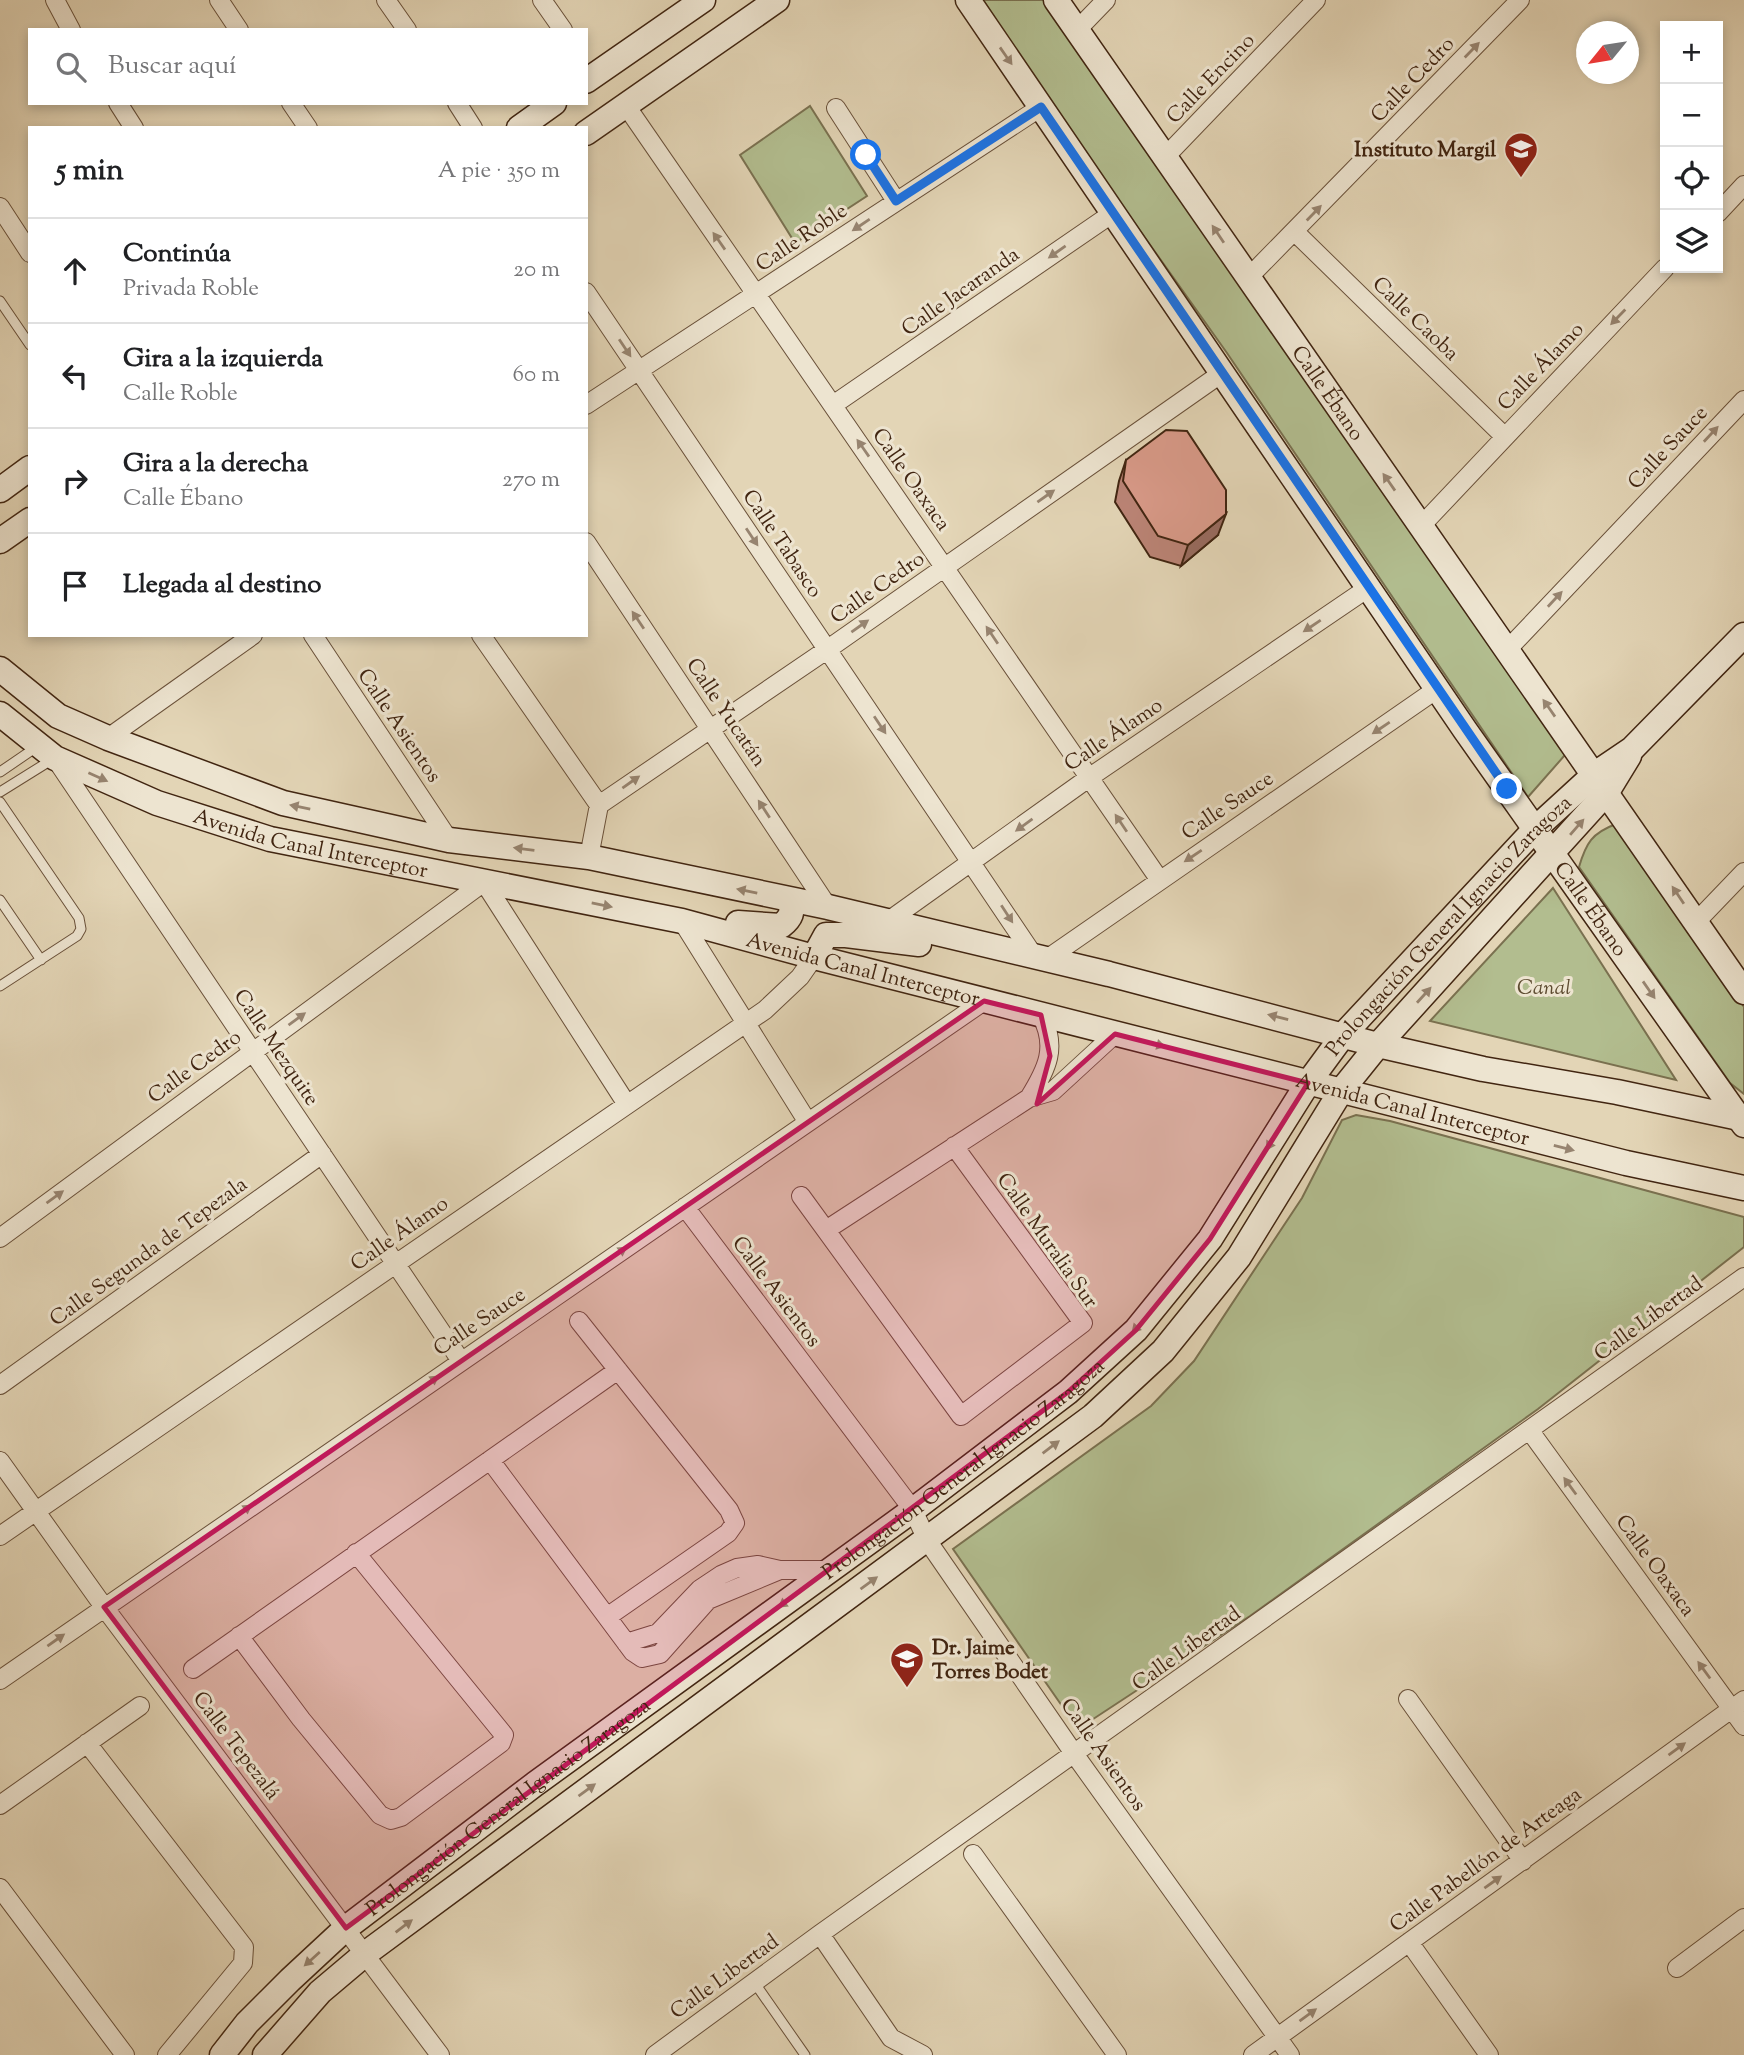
<!DOCTYPE html>
<html lang="es">
<meta charset="utf-8">
<style>
:root{--surface:#fff;--page:#f2f2f2;--text:#202124;--muted:#757577;--line:#e0e0e0}
body{margin:0;font-family:"Sorts Mill Goudy",serif;background:var(--page);color:var(--text)}
.controls{position:absolute;right:21px;top:21px;display:grid;overflow:hidden;border-radius:0px;box-shadow:0 4px 10px #0003}
.controls button{width:63px;height:63px;display:grid;place-items:center;padding:0;border:0;border-bottom:2px solid var(--line);background:var(--surface);color:var(--text);font:35px sans-serif}
.compass{position:absolute;left:1576px;top:21px;width:63px;height:63px;border-radius:50%;background:var(--surface);box-shadow:0 4px 10px #0003;rotate:240deg}
.stop{position:absolute;width:21px;height:21px;margin:-16px;border:5px solid #1a73e8;border-radius:50%;background:#fff}
.stop.end{background:#1a73e8;border-color:#fff;box-shadow:0 2px 7px #0008}
.list{margin:0;padding:0;list-style:none}
h2{display:flex;justify-content:space-between;align-items:center;height:91px;margin:0;padding:0 28px;font-size:30px}
h2 small{font-size:23px;font-weight:400;color:var(--muted)}
.list li{display:grid;grid-template-columns:46px 1fr auto;gap:21px;align-items:center;box-sizing:border-box;height:105px;padding:0 28px;border-top:2px solid var(--line)}
.list b{display:block;font-size:26px;white-space:nowrap}
.list p{margin:0;font-size:23px;white-space:nowrap;color:var(--muted)}
.list em{font-size:23px;font-style:normal;color:var(--muted)}
.icon{flex:none;width:38px;height:38px;fill:none;stroke:currentColor;stroke-width:2;stroke-linecap:round;stroke-linejoin:round}
.map{position:relative;flex:none;width:1744px;height:2055px;overflow:hidden}
.search{position:absolute;background:var(--surface);box-shadow:0 4px 10px #0003;left:28px;top:28px;width:560px;height:77px;display:flex;align-items:center;gap:18px;box-sizing:border-box;padding:0 24px;border-radius:0px;color:var(--muted);font-size:26px}
.panel{position:absolute;background:var(--surface);box-shadow:0 4px 10px #0003;left:28px;top:126px;width:560px;height:511px;border-radius:0px}
.map>svg:first-child{display:block}
.green{fill:#b2bd8f;stroke:#7a7150;stroke-width:2}
.lines{fill:none;stroke-linecap:round;stroke-linejoin:round}
.lane-casing{stroke:#6a513a;stroke-width:11}
.street-casing{stroke:#6a513a;stroke-width:20}
.secondary-casing{stroke:#412511;stroke-width:27}
.lane{stroke:#ede4d0;stroke-width:9}
.street{stroke:#ede4d0;stroke-width:18}
.secondary{stroke:#ede4d0;stroke-width:24}
.wall{fill:#bb8476;stroke:#412511;stroke-width:2}
.shaded-wall{fill:#986c60;stroke:#412511;stroke-width:2}
.building{fill:#d99a89;stroke:#412511;stroke-width:2}
.oneway{fill:#978470}
.route{stroke:#1a73e8;stroke-width:9}
.marked{fill:#c2185b;fill-opacity:0.2;stroke:#c2185b;stroke-width:5;stroke-linejoin:round}
.labels{text-anchor:middle;stroke-width:6;stroke-linejoin:round;paint-order:stroke}
.street-label{font-size:21px;fill:#412511;stroke:#ede4d0}
.poi-label{font-size:21px;font-weight:bold;fill:#412511;stroke:#ede4d0;text-anchor:end}
.park-label{font-size:21px;font-style:italic;fill:#5d4b30;stroke:#ede4d0}
</style>
<div class="map">
<svg width="1744" height="2055" viewBox="0 0 1744 2055">
<rect width="100%" height="100%" fill="#e3d5b6"/>
<filter id="stains"><feTurbulence type="fractalNoise" baseFrequency=".00286" numOctaves="4"/><feColorMatrix values="0 0 0 0 .2 0 0 0 0 .09 0 0 0 0 .02 0 0 0 .5 -.17"/></filter>
<radialGradient id="worn" r=".72"><stop offset=".6" stop-color="#630" stop-opacity="0"/><stop offset="1" stop-color="#630" stop-opacity=".3"/></radialGradient>
<path class="green" d="M983,0H1048L1565,755L1528,797L1227,353L1049,103Z
M810,106L867,196L795,243L740,155Z
M1616,824L1625,826L1744,1007V1094L1730,1083L1579,867C1586,843 1592,833 1616,824Z
M1553,888L1676,1080L1430,1021Z
M1356,1115L1390,1121L1744,1217V1247L1538,1409L1250,1616L1078,1729L953,1549L1151,1406L1194,1361L1302,1198L1342,1120Z"/>
<g class="lines">
<g class="lane-casing">
<path id="lane" d="M0,301L30,345
M0,772L38,746
M0,792L53,759
M0,802L79,918L81,929L77,936L0,986
M0,900L41,960
M754,1982L805,2055"/>
</g>
<g class="street-casing">
<path id="street" d="M55,0L71,30
M219,0L239,30
M386,0L407,30
M542,0L563,30
M1077,30L1106,0
M118,103L134,128
M291,103L308,128
M457,103L473,128
M627,107L1159,879
M836,108L896,201
M1166,156L1316,0
M0,207L30,253
M1718,213L1744,185
M1295,232L1504,436
M1248,278L1520,0
M586,292L1036,959
M586,405L1041,107
M833,405L1113,213
M1420,527L1665,268
M586,542L828,907
M313,635L449,840
M481,635L599,805
M1508,649L1744,400
M108,738L253,635
M55,758L461,1361
M589,857L599,805L828,649L1222,373
M682,921L807,1121
M887,922L1090,777L1368,588
M1696,922L1744,872
M1044,961L1437,689
M1029,1098C1047,1069 1058,1047 1041,1015
M801,1196L961,1416L1083,1323L954,1146
M685,1207L913,1510L927,1540L1075,1755L1290,2055
M826,1230L1029,1098L1053,1091L1115,1034
M0,1238L484,882L626,1103
M579,1321L729,1510L735,1523L728,1533L607,1617
M0,1385L322,1154
M1530,1431L1744,1726
M490,1460L633,1652L642,1658L660,1654L708,1600L780,1570
M0,1461L104,1607L440,2055
M0,1536L765,1010L800,977L814,957
M239,1636L301,1719L380,1815L391,1820L401,1817L501,1743L504,1735L356,1553
M626,1643L658,1633L700,1589L721,1575L737,1568L758,1565L780,1570H829
M193,1669L618,1370
M0,1680L984,1001
M1408,1699L1523,1861
M87,1743L244,1947L243,1963L167,2055
M0,1805L140,1706
M973,1854L1117,2055
M0,1888L125,2055
M820,1934L891,2038L923,2055
M1409,1942L1489,2055
M1677,1968L1744,1918
M655,2055L820,1934L1744,1277
M1253,2055L1744,1700"/>
</g>
<g class="secondary-casing">
<g id="secondary">
<path id="s1" d="M968,0L1465,730L1744,1125"/>
<path id="s2" d="M1056,0L1744,992"/>
<path d="M586,81L703,0"/>
<path d="M519,128L554,103"/>
<path d="M586,133L777,0"/>
<path d="M0,490L30,468"/>
<path d="M0,541L30,520"/>
<path d="M0,669L58,716L108,738L283,803L449,840L589,857L828,907L1109,974L1378,1045L1483,1069L1617,1092L1744,1119"/>
<path id="s3" d="M0,714L55,758L157,803L270,839L682,921L814,957L1626,1163L1744,1188"/>
<path d="M738,923L781,926C791,918 794,912 789,900"/>
<path d="M814,957L826,935H846L919,944"/>
<path id="s4" d="M222,2055L247,2023L290,1980L346,1928L535,1784L913,1510L1068,1392L1136,1330L1210,1239L1308,1083L1344,1034L1536,828L1595,774L1632,749L1744,635"/>
<path d="M265,2055L320,1992L365,1954L1093,1416L1163,1351L1239,1257L1341,1091L1378,1045L1607,792L1629,756"/>
</g>
</g>
<use href="#lane" class="lane"/>
<use href="#street" class="street"/>
<use href="#secondary" class="secondary"/>
</g>
<path class="wall" d="M1126,460L1218,535L1181,566L1150,557L1115,502L1119,481Z"/>
<path class="shaded-wall" d="M1226,514L1218,535L1181,566L1188,545Z"/>
<path class="building" d="M1166,430L1187,431L1226,490V514L1188,545L1158,536L1123,481L1126,460Z"/>
<defs><path id="oneway-solid" d="M-6-.8H1V-3.2L6.5 0L1 3.2V.8H-6Z" transform="scale(1.75)"/></defs>
<g class="oneway">
<use href="#oneway-solid" transform="translate(1472 50) rotate(-46)"/>
<use href="#oneway-solid" transform="translate(1006 56) rotate(55)"/>
<use href="#oneway-solid" transform="translate(1314 213) rotate(-46)"/>
<use href="#oneway-solid" transform="translate(861 225) rotate(146)"/>
<use href="#oneway-solid" transform="translate(1218 234) rotate(-124)"/>
<use href="#oneway-solid" transform="translate(719 241) rotate(-125)"/>
<use href="#oneway-solid" transform="translate(1057 252) rotate(145)"/>
<use href="#oneway-solid" transform="translate(1618 317) rotate(134)"/>
<use href="#oneway-solid" transform="translate(625 348) rotate(56)"/>
<use href="#oneway-solid" transform="translate(1711 434) rotate(-47)"/>
<use href="#oneway-solid" transform="translate(863 448) rotate(-125)"/>
<use href="#oneway-solid" transform="translate(1389 482) rotate(-125)"/>
<use href="#oneway-solid" transform="translate(1046 496) rotate(-35)"/>
<use href="#oneway-solid" transform="translate(752 537) rotate(56)"/>
<use href="#oneway-solid" transform="translate(1555 599) rotate(-47)"/>
<use href="#oneway-solid" transform="translate(638 620) rotate(-124)"/>
<use href="#oneway-solid" transform="translate(860 626) rotate(-35)"/>
<use href="#oneway-solid" transform="translate(1312 626) rotate(146)"/>
<use href="#oneway-solid" transform="translate(992 635) rotate(-124)"/>
<use href="#oneway-solid" transform="translate(1549 708) rotate(-125)"/>
<use href="#oneway-solid" transform="translate(880 725) rotate(56)"/>
<use href="#oneway-solid" transform="translate(1381 728) rotate(146)"/>
<use href="#oneway-solid" transform="translate(98 777) rotate(24)"/>
<use href="#oneway-solid" transform="translate(631 782) rotate(-35)"/>
<use href="#oneway-solid" transform="translate(300 807) rotate(-168)"/>
<use href="#oneway-solid" transform="translate(764 809) rotate(-123)"/>
<use href="#oneway-solid" transform="translate(1121 823) rotate(-124)"/>
<use href="#oneway-solid" transform="translate(1024 825) rotate(144)"/>
<use href="#oneway-solid" transform="translate(1577 827) rotate(-49)"/>
<use href="#oneway-solid" transform="translate(524 849) rotate(-173)"/>
<use href="#oneway-solid" transform="translate(1193 856) rotate(146)"/>
<use href="#oneway-solid" transform="translate(747 891) rotate(-168)"/>
<use href="#oneway-solid" transform="translate(1678 895) rotate(-124)"/>
<use href="#oneway-solid" transform="translate(602 905) rotate(11)"/>
<use href="#oneway-solid" transform="translate(1007 914) rotate(57)"/>
<use href="#oneway-solid" transform="translate(1649 990) rotate(55)"/>
<use href="#oneway-solid" transform="translate(1424 995) rotate(-48)"/>
<use href="#oneway-solid" transform="translate(1278 1017) rotate(-166)"/>
<use href="#oneway-solid" transform="translate(297 1019) rotate(-36)"/>
<use href="#oneway-solid" transform="translate(1155 1044) rotate(14)"/>
<use href="#oneway-solid" transform="translate(1272 1141) rotate(122)"/>
<use href="#oneway-solid" transform="translate(1564 1148) rotate(14)"/>
<use href="#oneway-solid" transform="translate(55 1197) rotate(-36)"/>
<use href="#oneway-solid" transform="translate(618 1253) rotate(-34)"/>
<use href="#oneway-solid" transform="translate(1139 1325) rotate(132)"/>
<use href="#oneway-solid" transform="translate(430 1382) rotate(-35)"/>
<use href="#oneway-solid" transform="translate(1051 1447) rotate(-37)"/>
<use href="#oneway-solid" transform="translate(1570 1486) rotate(-126)"/>
<use href="#oneway-solid" transform="translate(243 1511) rotate(-35)"/>
<use href="#oneway-solid" transform="translate(869 1583) rotate(-36)"/>
<use href="#oneway-solid" transform="translate(787 1601) rotate(144)"/>
<use href="#oneway-solid" transform="translate(56 1640) rotate(-35)"/>
<use href="#oneway-solid" transform="translate(1704 1670) rotate(-126)"/>
<use href="#oneway-solid" transform="translate(1677 1749) rotate(-36)"/>
<use href="#oneway-solid" transform="translate(587 1790) rotate(-36)"/>
<use href="#oneway-solid" transform="translate(1493 1882) rotate(-35)"/>
<use href="#oneway-solid" transform="translate(404 1926) rotate(-37)"/>
<use href="#oneway-solid" transform="translate(312 1959) rotate(138)"/>
<use href="#oneway-solid" transform="translate(1308 2015) rotate(-36)"/>
</g>
<g class="lines">
<path class="route" d="M866,155L896,201L1041,107L1507,789"/>
</g>
<path class="marked" d="M984,1001L1041,1015L1050,1056L1037,1104L1115,1034L1308,1083L1210,1239L1136,1330L1068,1392L346,1928L104,1607Z"/>
<defs>
<g id="school-pin" transform="scale(1.75)"><path d="M0 17L-7.5 6A9.5 9.5 0 1 1 7.5 6Z" fill="#8f2418" stroke="#ede4d0"/><path d="M0-5L7-2L0 1L-7-2ZM-4 1L0 2.5L4 1V4Q0 6-4 4Z" fill="#fff"/></g>
</defs>
<g fill-rule="evenodd">
<use href="#school-pin" x="1521" y="149"/>
<use href="#school-pin" x="907" y="1659"/>
</g>
<g class="labels">
<g class="street-label">
<text transform="translate(1210 78) rotate(-46)" y="7">Calle Encino</text>
<text transform="translate(1412 79) rotate(-46)" y="7">Calle Cedro</text>
<text transform="translate(801 237) rotate(-34)" y="7">Calle Roble</text>
<text transform="translate(960 291) rotate(-35)" y="7">Calle Jacaranda</text>
<text transform="translate(1416 318) rotate(44)" y="7">Calle Caoba</text>
<text transform="translate(1540 366) rotate(-46)" y="7">Calle Álamo</text>
<text dy="7" stroke="none"><textPath href="#s2" startOffset="478">Calle Ébano</textPath></text>
<text transform="translate(1667 447) rotate(-47)" y="7">Calle Sauce</text>
<text transform="translate(912 479) rotate(55)" y="7">Calle Oaxaca</text>
<text transform="translate(783 543) rotate(56)" y="7">Calle Tabasco</text>
<text transform="translate(877 587) rotate(-35)" y="7">Calle Cedro</text>
<text transform="translate(727 712) rotate(56)" y="7">Calle Yucatán</text>
<text transform="translate(400 725) rotate(56)" y="7">Calle Asientos</text>
<text transform="translate(1113 734) rotate(-34)" y="7">Calle Álamo</text>
<text transform="translate(1227 805) rotate(-34)" y="7">Calle Sauce</text>
<text dy="7" stroke="none"><textPath href="#s3" startOffset="341">Avenida Canal Interceptor</textPath></text>
<text dy="7" stroke="none"><textPath href="#s1" startOffset="1102">Calle Ébano</textPath></text>
<text dy="7" stroke="none"><textPath href="#s4" startOffset="1682">Prolongación General Ignacio Zaragoza</textPath></text>
<text dy="7" stroke="none"><textPath href="#s3" startOffset="908">Avenida Canal Interceptor</textPath></text>
<text transform="translate(277 1047) rotate(56)" y="7">Calle Mezquite</text>
<text transform="translate(194 1066) rotate(-36)" y="7">Calle Cedro</text>
<text dy="7" stroke="none"><textPath href="#s3" startOffset="1475">Avenida Canal Interceptor</textPath></text>
<text transform="translate(399 1233) rotate(-35)" y="7">Calle Álamo</text>
<text transform="translate(1048 1240) rotate(55)" y="7">Calle Muralia Sur</text>
<text transform="translate(148 1251) rotate(-36)" y="7">Calle Segunda de Tepezala</text>
<text transform="translate(777 1291) rotate(53)" y="7">Calle Asientos</text>
<text transform="translate(1648 1318) rotate(-36)" y="7">Calle Libertad</text>
<text transform="translate(479 1321) rotate(-34)" y="7">Calle Sauce</text>
<text dy="7" stroke="none"><textPath href="#s4" startOffset="947">Prolongación General Ignacio Zaragoza</textPath></text>
<text transform="translate(1656 1565) rotate(54)" y="7">Calle Oaxaca</text>
<text transform="translate(1186 1648) rotate(-36)" y="7">Calle Libertad</text>
<text transform="translate(237 1745) rotate(53)" y="7">Calle Tepezalá</text>
<text transform="translate(1104 1754) rotate(55)" y="7">Calle Asientos</text>
<text dy="7" stroke="none"><textPath href="#s4" startOffset="380">Prolongación General Ignacio Zaragoza</textPath></text>
<text transform="translate(1485 1859) rotate(-36)" y="7">Calle Pabellón de Arteaga</text>
<text transform="translate(724 1976) rotate(-36)" y="7">Calle Libertad</text>
</g>
<g class="poi-label">
<text x="1496" y="156">Instituto Margil</text>
<text x="932" y="1654" text-anchor="start">Dr. Jaime<tspan x="932" dy="24">Torres Bodet</tspan></text>
</g>
<g class="park-label">
<text x="1544" y="994">Canal</text>
</g>
</g>
<rect width="100%" height="100%" filter="url(#stains)"/>
<rect width="100%" height="100%" fill="url(#worn)"/>
</svg>
<div class="controls">
<button>+</button>
<button>−</button>
<button><svg class="icon" aria-label="locate" viewBox="0 0 24 24"><circle cx="12" cy="12" r="6"/><path d="M12 2v4M12 18v4M2 12h4M18 12h4"/></svg></button>
<button><svg class="icon" aria-label="layers" viewBox="0 0 24 24"><path d="M12 4l9 5-9 5-9-5zM3 14l9 5 9-5"/></svg></button>
</div>
<svg class="compass" viewBox="-18 -18 36 36"><path d="M0-13l5 13h-10z" fill="#e53935"/><path d="M0 13l5-13h-10z" fill="#757577"/></svg>
<div class="stop" style="left:866px;top:155px"></div>
<div class="stop end" style="left:1507px;top:789px"></div>
<div class="search"><svg class="icon" aria-label="search" viewBox="0 0 24 24"><circle cx="10" cy="10" r="6"/><path d="M15 15l6 6"/></svg>Buscar aquí</div>
<section class="panel">
<h2>5 min<small>A pie · 350 m</small></h2>
<ul class="list">
<li><svg class="icon" aria-label="ahead" viewBox="0 0 24 24"><path d="M12 20V5M6 11l6-6 6 6"/></svg><div><b>Continúa</b><p>Privada Roble</p></div><em>20 m</em></li>
<li><svg class="icon" aria-label="left" viewBox="0 0 24 24"><path d="M17 20v-9H6M10 6l-5 5 5 5"/></svg><div><b>Gira a la izquierda</b><p>Calle Roble</p></div><em>60 m</em></li>
<li><svg class="icon" aria-label="right" viewBox="0 0 24 24"><path d="M7 20v-9h11M14 6l5 5-5 5"/></svg><div><b>Gira a la derecha</b><p>Calle Ébano</p></div><em>270 m</em></li>
<li><svg class="icon" aria-label="arrive" viewBox="0 0 24 24"><path d="M6 21V4h12l-3 4 3 4H6"/></svg><div><b>Llegada al destino</b></div></li>
</ul>
</section>
</div>
